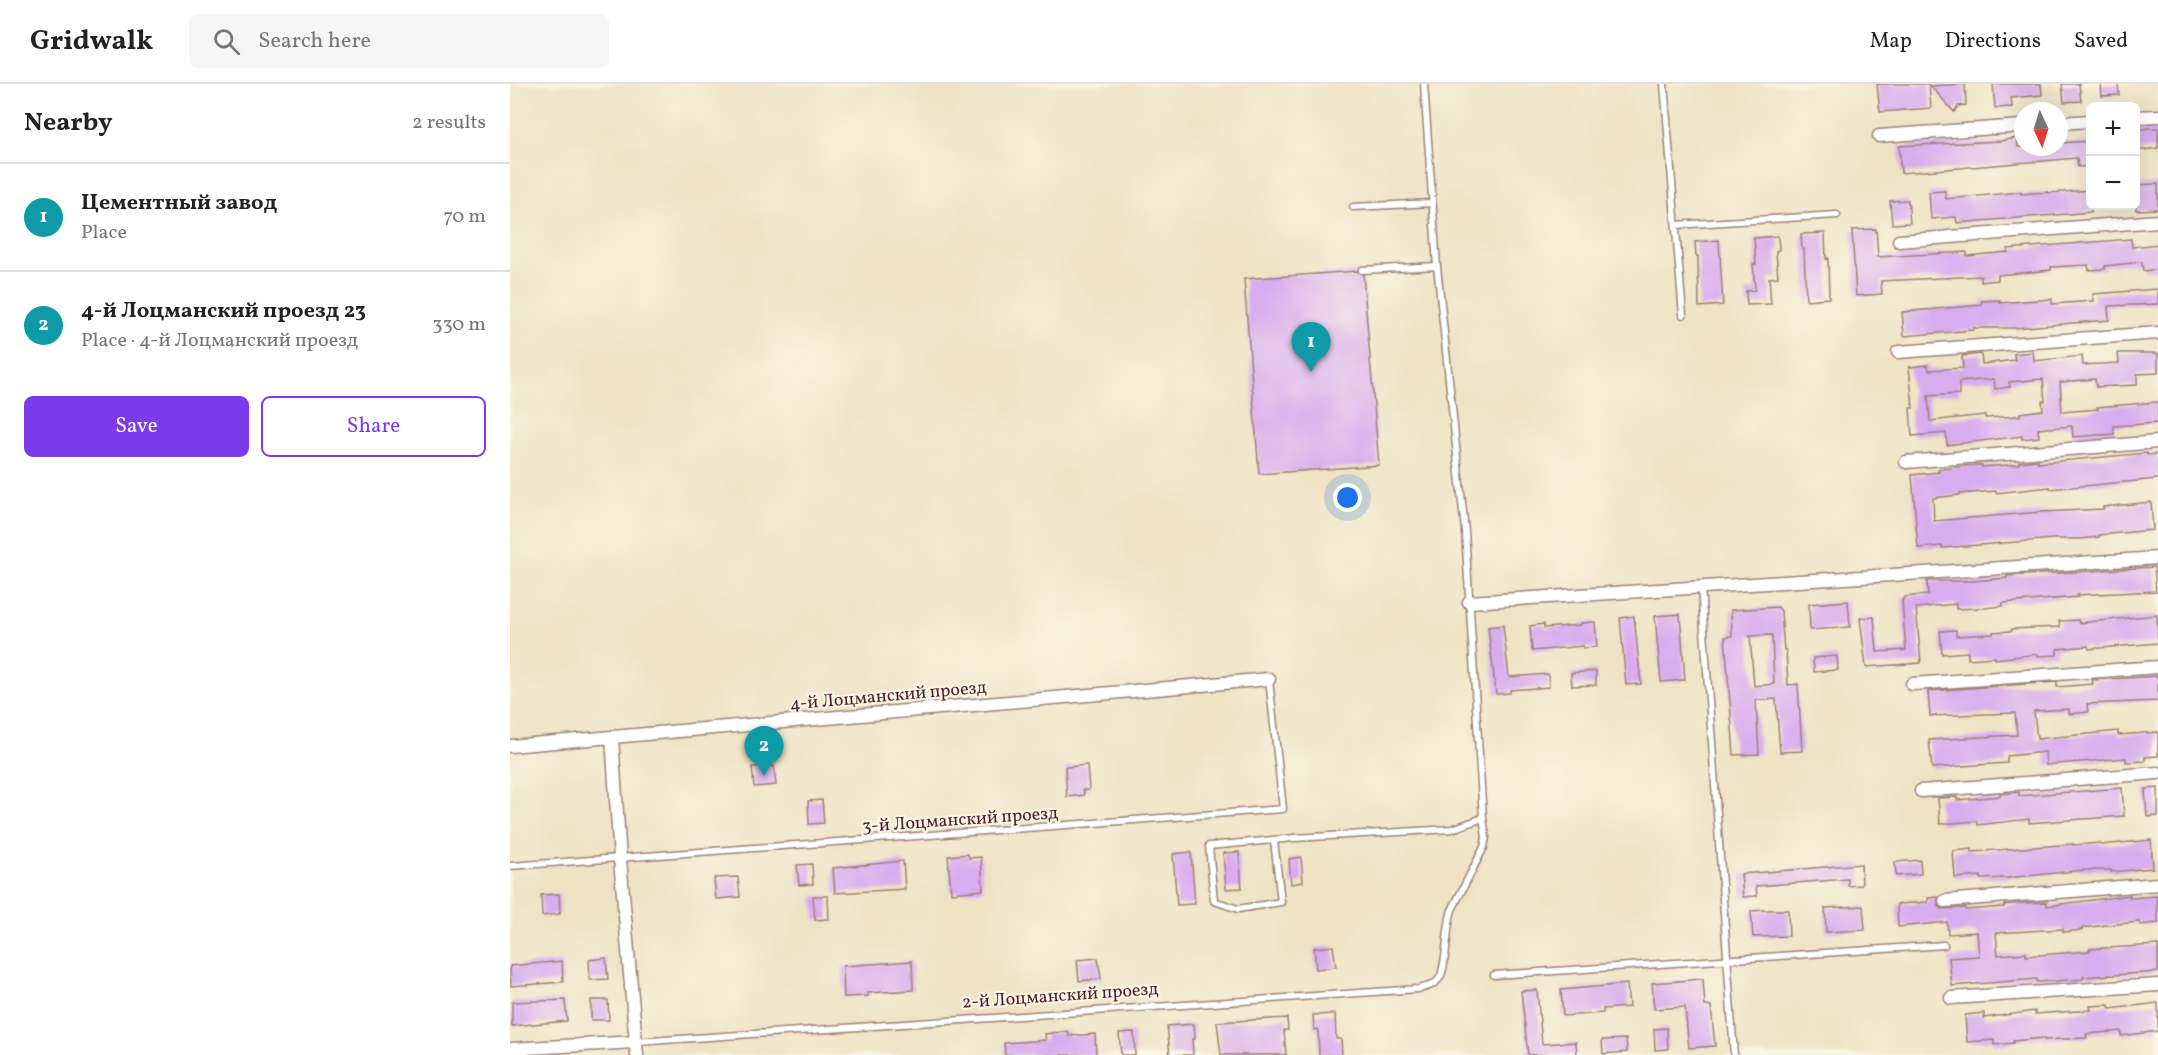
<!DOCTYPE html>
<meta charset="utf-8">
<style>
:root{--surface:#fff;--page:#f6f6f6;--text:#222;--muted:#767676;--line:#e0e0e0;--accent:#7c3aed}
body{margin:0;font-family:Vollkorn,serif;background:var(--page);color:var(--text)}
.controls{position:absolute;right:18px;top:18px;display:grid;overflow:hidden;border-radius:9px;box-shadow:0 6px 24px #0002}
.controls button{width:54px;height:54px;display:grid;place-items:center;padding:0;border:0;border-bottom:2px solid var(--line);background:var(--surface);color:var(--text);font:30px sans-serif}
.compass{position:absolute;left:1504px;top:18px;width:54px;height:54px;border-radius:50%;background:var(--surface);box-shadow:0 6px 24px #0002;rotate:176deg}
.you{position:absolute;left:838px;top:414px;width:21px;height:21px;margin:-15px;border:4px solid #fff;border-radius:50%;background:#1a73e8;box-shadow:0 0 0 9px #1a73e833}
.badge{display:grid;place-items:center;width:39px;height:39px;border-radius:50%;background:var(--accent);color:#fff;font-size:20px;font-weight:700}
.pin{position:absolute;translate:-50% -50px;filter:drop-shadow(0 2px 3px #0008)}
.pin::after{content:'';position:absolute;top:32px;width:21px;height:18px;background:inherit;clip-path:polygon(0 0,100% 0,50% 100%)}
.list{margin:0;padding:0;list-style:none}
h2{display:flex;justify-content:space-between;align-items:center;height:78px;margin:0;padding:0 24px;font-size:26px}
h2 small{font-size:20px;font-weight:400;color:var(--muted)}
.list li{display:grid;grid-template-columns:39px 1fr auto;gap:18px;align-items:center;box-sizing:border-box;height:108px;padding:0 24px;border-top:2px solid var(--line)}
.list b{display:block;font-size:22px;white-space:nowrap}
.list p{margin:0;font-size:20px;white-space:nowrap;color:var(--muted)}
.list em{font-size:20px;font-style:normal;color:var(--muted)}
.actions{display:flex;gap:12px;padding:18px 24px}
.actions a{flex:1;padding:14px 0;border:2px solid var(--accent);border-radius:9px;text-align:center;font-size:21px;color:var(--accent)}
.actions .main{background:var(--accent);color:#fff}
.icon{flex:none;width:33px;height:33px;fill:none;stroke:currentColor;stroke-width:2;stroke-linecap:round;stroke-linejoin:round}
.map{position:relative;flex:none;width:1648px;height:971px;overflow:hidden}
header{display:flex;align-items:center;gap:36px;box-sizing:border-box;height:84px;padding:0 30px;background:var(--surface);border-bottom:2px solid var(--line)}
header strong{font-size:28px}
nav{display:flex;gap:33px;margin-inline-start:auto;font-size:21px}
.search{width:420px;height:54px;background:var(--page);display:flex;align-items:center;gap:15px;box-sizing:border-box;padding:0 21px;border-radius:9px;color:var(--muted);font-size:22px}
main{display:flex}
aside{flex:1;background:var(--surface)}
.map>svg:first-child{display:block}
.building{fill:#d8acef;fill-rule:evenodd}
.lines{fill:none;stroke-linecap:round;stroke-linejoin:round}
.lane-casing{stroke:#9c8178;stroke-width:9}
.street-casing{stroke:#9c8178;stroke-width:15}
.lane{stroke:#fff;stroke-width:6}
.street{stroke:#fff;stroke-width:12}
.labels{text-anchor:middle;stroke-width:4.5;stroke-linejoin:round;paint-order:stroke}
.street-label{font-size:18px;fill:#4a1f2b;stroke:#fcf5e5}
</style>
<header>
<strong>Gridwalk</strong>
<div class="search"><svg class="icon" aria-label="search" viewBox="0 0 24 24"><circle cx="10" cy="10" r="6"/><path d="M15 15l6 6"/></svg>Search here</div>
<nav><a>Map</a><a>Directions</a><a>Saved</a></nav>
</header>
<main>
<aside>
<h2>Nearby<small>2 results</small></h2>
<ul class="list">
<li><span class="badge" style="background:#0f9aa8">1</span><div><b>Цементный завод</b><p>Place</p></div><em>70 m</em></li>
<li><span class="badge" style="background:#0f9aa8">2</span><div><b>4-й Лоцманский проезд 23</b><p>Place · 4-й Лоцманский проезд</p></div><em>330 m</em></li>
</ul>
<div class="actions"><a class="main">Save</a><a>Share</a></div>
</aside>
<div class="map">
<svg width="1648" height="971" viewBox="0 0 1648 971">
<rect width="100%" height="100%" fill="#fcf5e5"/>
<filter id="ink" filterUnits="userSpaceOnUse"><feTurbulence type="fractalNoise" baseFrequency=".0167" numOctaves="2"/><feDisplacementMap in="SourceGraphic" scale="12" xChannelSelector="R" yChannelSelector="G"/><feConvolveMatrix kernelMatrix="1 2 1 2 8 2 1 2 1" color-interpolation-filters="sRGB"/></filter>
<filter id="wash" filterUnits="userSpaceOnUse"><feTurbulence type="fractalNoise" baseFrequency=".008" numOctaves="4" result="noise"/><feDisplacementMap in="SourceGraphic" scale="24" xChannelSelector="R" yChannelSelector="G"/><feGaussianBlur stdDeviation="1.35" result="paint"/><feColorMatrix in="noise" values="0 0 0 0 0 0 0 0 0 0 0 0 0 0 0 0 0 1.4 0 .05"/><feComposite in="paint" operator="in"/></filter>
<g filter="url(#wash)">
<rect width="100%" height="100%" fill="#efe3c4"/>
<g id="blocks">
<path class="building" d="M1367,0H1419L1421,24L1370,28Z
M1455,0L1456,21L1448,22L1444,28L1421,2Z
M1483,0H1531L1532,11L1501,14L1502,23L1485,24Z
M1552,0H1569L1571,17L1554,18Z
M1591,0H1608L1609,11L1592,12Z
M1639,44H1648V64L1626,67V46Z
M1507,54L1508,63H1549V59L1581,57V82L1568,83L1567,74L1391,89L1389,62L1491,57Z
M1648,100V125L1626,126V101Z
M1581,106V128L1447,139L1446,133L1421,135L1419,108L1435,107L1436,115L1511,108V110L1538,108V109Z
M1398,116L1400,139L1382,140L1380,117Z
M1366,145L1368,173L1457,168V172L1498,168V165L1621,155L1622,163L1648,160V185L1633,187L1632,178L1595,182V185L1579,186L1578,181L1541,183V186L1488,191V196L1471,198V192L1371,197L1372,210L1346,212L1342,146Z
M1315,149L1316,175L1318,174L1319,214L1296,216L1294,165H1292L1291,150Z
M1268,152L1269,166L1266,167L1268,193L1259,194L1261,220L1237,221L1236,207L1245,206L1243,180H1246L1244,154Z
M1209,156L1213,221L1189,223L1188,172H1186L1185,158Z
M847,187L853,191L869,381L749,390L734,195Z
M1648,205V220L1598,222L1599,236L1504,244H1463V246L1394,252L1392,228L1472,221V217L1490,216V219L1542,215V220L1584,217L1583,210Z
M1523,268L1524,277L1572,272L1573,281L1609,279L1608,269H1648V289L1627,290V301L1586,303L1585,295L1550,298L1552,328L1588,325L1587,323L1648,318V339L1604,342V350L1563,353L1562,342L1528,345L1529,353L1512,355V352L1437,361L1436,349L1402,352L1400,324H1403L1399,283L1418,281L1419,286L1453,284L1452,272L1471,270L1472,280L1505,276L1504,270ZM1484,295L1485,305L1500,303L1499,298L1533,295L1535,317H1532L1533,326L1510,329V332L1475,334V331L1420,337L1418,312L1449,310V298Z
M1637,369V371L1648,370V395L1540,405V403L1486,409V407L1449,410V411L1423,414V416L1424,437L1532,428L1593,425V423L1641,418L1643,446L1589,451V453L1570,455H1542L1432,464V462L1408,464L1402,391L1429,388L1428,386L1453,382L1472,381V383L1509,380V378L1528,376V379Z
M1644,483L1646,507L1567,511L1568,513L1493,519V522L1474,524L1446,525V520L1406,524L1411,579L1356,583L1350,534L1364,533L1367,568L1396,566L1392,517L1394,513L1418,511L1417,497H1463L1497,494V492Z
M1338,517L1340,543L1300,546L1299,520Z
M1268,523L1271,527L1274,566H1276L1278,601L1288,600L1292,667L1270,668L1266,615L1246,616L1249,670L1224,671L1215,553L1222,552L1221,526ZM1262,551L1264,600L1244,602L1240,552Z
M1170,530L1175,596L1151,598L1145,532Z
M1647,531L1648,559L1579,565L1578,562L1547,565V571L1528,572V570L1485,575V573L1458,575V568L1432,570L1430,547L1446,546V552L1483,550V548L1502,547V545L1550,543L1549,537L1568,536L1569,539Z
M1124,532L1131,600L1116,601L1110,534Z
M1085,538L1087,563L1073,564V562L1022,567L1020,542L1034,540V544L1071,541V539Z
M993,541L999,593L1038,590L1039,603L1000,606V609L986,610L978,543Z
M1327,572L1328,586L1304,588L1303,574Z
M1086,587V601L1062,602L1061,589Z
M1648,592V617L1577,620L1578,628L1559,630V625L1524,627L1527,655L1608,647V651L1648,648V672L1635,673V677L1616,678V674L1536,681L1535,668L1497,672V679L1422,684L1419,656L1507,651L1505,629L1420,632L1418,607L1547,598V603L1583,600L1582,596Z
M577,681L579,706H573L574,711L557,713L555,683Z
M264,682L266,701L244,703L242,683Z
M1612,704L1614,732L1519,739V735L1468,741L1467,737L1430,740L1428,714L1447,713V716L1490,712V710L1509,708V712Z
M1648,704V732L1637,733L1635,705Z
M312,716L314,739L299,740L298,717Z
M1641,756L1643,784L1601,788V786H1574L1497,794L1471,795V792L1445,794L1443,767L1462,765V768L1563,760V761L1590,759L1591,761Z
M681,768L685,820L667,821L663,770Z
M729,768L732,804L716,805L713,769Z
M458,770L459,774L471,773L473,806L441,809L438,772Z
M791,773L793,798L781,800L779,775Z
M1410,776L1411,790L1386,792L1385,778Z
M393,777L395,805L325,809L323,784Z
M302,780L303,800L289,801L287,781Z
M1351,780L1352,801L1338,802V795L1246,802L1247,812L1233,813L1231,790Z
M228,793L230,813L206,815L204,794Z
M49,810L50,830L32,832L31,811Z
M1620,811V814L1647,812L1648,839L1630,841V838L1596,841L1572,844V846L1553,848V845L1486,849L1488,871L1516,869V872L1579,867V865L1648,861V888L1573,893V895L1527,898V895L1442,902L1439,874L1469,872L1467,848L1438,850L1437,838L1388,843L1387,820L1418,818V814L1428,813V821L1432,825L1455,824V826L1494,823V821L1513,819L1537,818V822Z
M303,812H318L319,835L305,836Z
M1353,822L1355,846L1316,848L1315,824Z
M1255,826H1278L1279,852L1243,853L1241,827Z
M823,862L826,883L806,885L804,864Z
M96,874L98,895L80,896L79,876Z
M588,874L591,895L569,897L567,876Z
M52,877L53,898L1,902L0,882Z
M402,877L403,906L358,909V912L334,913L333,882Z
M1193,895L1195,922H1201L1205,962L1179,964L1175,923L1144,925L1142,899Z
M1117,900L1119,923L1093,925V929L1053,932L1051,906Z
M1027,906L1032,960L1066,958L1067,971H1018L1011,907Z
M55,916L57,937L2,942V918Z
M81,916H98L99,936H81Z
M1648,919V947L1611,952V947L1576,950L1577,954L1534,956V954L1503,957V959L1484,961V956L1457,958L1455,931L1474,929V934L1525,927V930L1581,926L1580,922L1599,921L1600,925Z
M825,930L826,955H831L832,971H809L808,945L804,946L803,931Z
M777,934L778,946H774L776,971H711L707,938Z
M684,940L685,955H682L683,971H660L657,942Z
M1157,944L1158,965L1145,966L1144,945Z
M558,947L559,952L585,950L586,971H495L494,959L536,956L535,950Z
M624,948L625,971H611L609,949Z
M1116,955L1117,968L1093,970L1092,956Z"/>
</g>
</g>
<g filter="url(#ink)">
<use href="#blocks" fill-opacity="0" stroke="#9c8178" stroke-width="1.5"/>
<g class="lines">
<g class="lane-casing">
<path id="lane" d="M1154,0L1173,231
M843,123L922,119
M1166,141L1327,131
M852,186L927,182
M1191,503L1224,971
M764,756L771,818L728,825L704,817L699,762L784,754L942,745L973,734
M0,782L773,725L759,595
M984,891L1434,861
M126,958L908,905C916,903 924,902 929,895C937,885 936,842 942,826L974,763L976,753L973,734L955,447L927,182L914,0"/>
</g>
<g class="street-casing">
<path id="street" d="M1626,33L1648,32
M1549,39L1580,37
M1369,52L1513,42
M1389,157L1648,137
M1388,268L1648,249
M1396,378L1648,358
M959,518L1648,474
M1402,600L1648,583
M102,653L110,775L127,971
M0,662L759,595
M1411,707L1648,689
M1435,817L1648,800
M1441,914L1648,901
M0,965L126,958"/>
</g>
<use href="#lane" class="lane"/>
<use href="#street" class="street"/>
</g>
</g>
<g class="labels">
<g class="street-label">
<text transform="translate(378 611) rotate(-5)" y="6">4-й Лоцманский проезд</text>
<text transform="translate(450 735) rotate(-4)" y="6">3-й Лоцманский проезд</text>
<text transform="translate(550 911) rotate(-4)" y="6">2-й Лоцманский проезд</text>
</g>
</g>
</svg>
<div class="controls">
<button>+</button>
<button>−</button>
</div>
<svg class="compass" viewBox="-18 -18 36 36"><path d="M0-13l5 13h-10z" fill="#e53935"/><path d="M0 13l5-13h-10z" fill="#767676"/></svg>
<div class="you"></div>
<div class="pin badge" style="left:801px;top:288px;background:#0f9aa8">1</div>
<div class="pin badge" style="left:254px;top:692px;background:#0f9aa8">2</div>
</div>
</main>
